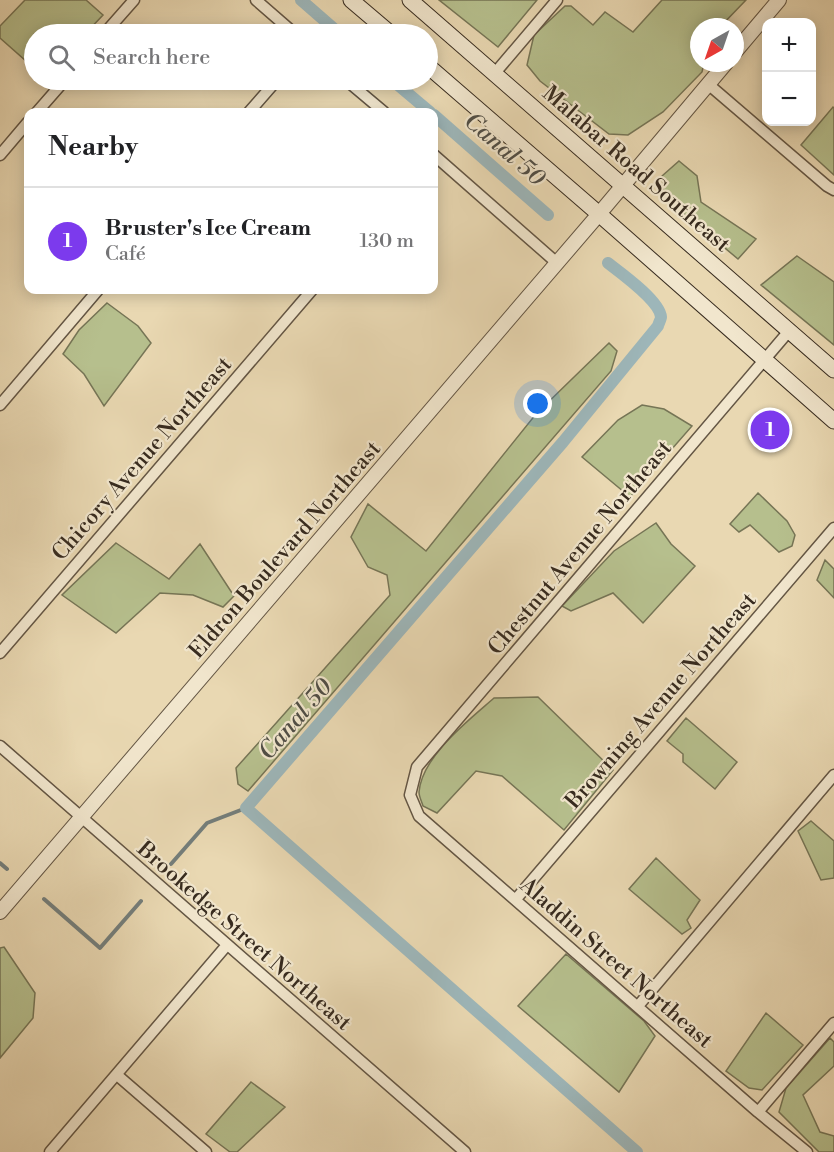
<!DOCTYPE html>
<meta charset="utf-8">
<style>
:root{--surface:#fff;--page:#f6f6f6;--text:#202124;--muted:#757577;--line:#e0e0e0;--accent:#7c3aed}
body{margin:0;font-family:"Libre Bodoni",serif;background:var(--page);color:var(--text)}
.controls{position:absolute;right:18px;top:18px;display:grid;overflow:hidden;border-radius:12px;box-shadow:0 3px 15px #0003}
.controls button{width:54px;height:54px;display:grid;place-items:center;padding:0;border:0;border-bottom:2px solid var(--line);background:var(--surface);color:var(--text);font:30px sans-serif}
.compass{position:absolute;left:690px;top:18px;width:54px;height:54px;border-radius:50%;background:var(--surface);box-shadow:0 3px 15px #0003;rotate:220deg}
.you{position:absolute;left:538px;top:404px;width:21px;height:21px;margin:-15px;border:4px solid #fff;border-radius:50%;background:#1a73e8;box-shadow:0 0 0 9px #1a73e833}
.badge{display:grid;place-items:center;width:39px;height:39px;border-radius:50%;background:var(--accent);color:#fff;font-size:20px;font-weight:700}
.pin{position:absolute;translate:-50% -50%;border:3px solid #fff;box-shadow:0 2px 6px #0006}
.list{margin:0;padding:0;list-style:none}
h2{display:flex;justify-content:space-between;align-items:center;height:78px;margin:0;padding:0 24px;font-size:26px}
h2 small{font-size:20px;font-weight:400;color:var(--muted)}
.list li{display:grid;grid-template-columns:39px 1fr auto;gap:18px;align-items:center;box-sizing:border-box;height:108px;padding:0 24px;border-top:2px solid var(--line)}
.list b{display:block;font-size:22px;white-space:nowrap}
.list p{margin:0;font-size:20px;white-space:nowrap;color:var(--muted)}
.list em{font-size:20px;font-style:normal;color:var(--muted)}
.icon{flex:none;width:33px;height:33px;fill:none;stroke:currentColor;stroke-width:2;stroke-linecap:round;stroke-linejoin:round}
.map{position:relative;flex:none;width:834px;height:1152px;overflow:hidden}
.search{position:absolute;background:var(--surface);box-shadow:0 3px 15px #0003;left:24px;top:24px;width:414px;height:66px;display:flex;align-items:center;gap:15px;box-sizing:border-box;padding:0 21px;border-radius:33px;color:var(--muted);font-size:22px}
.panel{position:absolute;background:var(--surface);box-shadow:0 3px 15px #0003;left:24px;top:108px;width:414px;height:186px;border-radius:12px}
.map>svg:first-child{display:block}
.green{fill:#b6bf8d;stroke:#767556;stroke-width:1.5}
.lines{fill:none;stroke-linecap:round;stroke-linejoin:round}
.stream{stroke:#747e7b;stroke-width:4}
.canal{stroke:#9db6b9;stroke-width:12}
.minor-casing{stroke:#645644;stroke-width:13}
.tertiary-casing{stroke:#645644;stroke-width:16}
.secondary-casing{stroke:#372b1f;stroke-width:17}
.minor{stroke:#f1e6cd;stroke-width:10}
.tertiary{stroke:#f1e6cd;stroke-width:14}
.secondary{stroke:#f1e6cd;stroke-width:15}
.labels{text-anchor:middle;stroke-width:4.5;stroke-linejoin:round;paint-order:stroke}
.street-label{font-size:22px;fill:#372b1f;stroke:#f1e6cd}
.water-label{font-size:24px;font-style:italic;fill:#504e46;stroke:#f1e6cd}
</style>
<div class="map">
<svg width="834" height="1152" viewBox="0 0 834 1152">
<rect width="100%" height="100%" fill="#e9d8b2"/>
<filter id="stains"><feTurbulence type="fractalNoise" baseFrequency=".00333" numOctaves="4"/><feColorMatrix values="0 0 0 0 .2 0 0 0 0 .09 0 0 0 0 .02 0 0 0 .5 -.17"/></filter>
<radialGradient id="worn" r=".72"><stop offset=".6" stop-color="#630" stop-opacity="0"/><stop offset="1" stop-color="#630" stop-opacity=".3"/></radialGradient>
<path class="green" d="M25,0H86L103,15L85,34H34V68L0,38V26Z
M439,0H537L498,47Z
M662,0H746L720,27H699V63H704L702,72L663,112L628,135L609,134L540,81L527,65L534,35L565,6H571L593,25L605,12L633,32Z
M833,107L834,108V175L801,145Z
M679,161L697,176L701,202L756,239L738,259L664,197L662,176Z
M797,256L834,282V345L761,285Z
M107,303L138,326L151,343L104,406L84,374L63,354L79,330Z
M609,343L617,351L611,371L248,791L238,784L236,768L390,595L387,575L368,567L351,537L368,504L426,551L536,414Z
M642,405L664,409L692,426L630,497L582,457L618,420Z
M758,493L787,521L795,535L792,546L779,552L750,525L739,532L730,524Z
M656,523L671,544L695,566L643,623L613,593L571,611L562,606L614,551Z
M116,543L169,579L200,544L234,596L223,607L193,595L160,593L116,633L62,595Z
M825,560L834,569V598L817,580Z
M538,697L613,770L564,830L502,776L476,771L437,813L423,806C422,802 419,797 419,792C422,756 469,720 494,698Z
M686,718L737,762L715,789L683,762V754L667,741Z
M811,821L834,841V878L821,880L798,831Z
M656,858L700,900L687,920L691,928L682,934L629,889Z
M4,947L35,993L33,1018L0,1058V948Z
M566,954L644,1021L655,1036L619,1092L518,1006Z
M766,1013L803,1045L762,1090L749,1088L726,1071Z
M830,1038L834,1042V1066L803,1095L820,1132L834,1136V1152H819L779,1112L786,1088Z
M251,1082L285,1107L237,1152H230L206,1134Z"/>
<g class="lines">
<path class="stream" d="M0,863L7,869
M171,864L207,823L246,808
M44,899L100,948L141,901"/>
<path class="canal" d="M301,0L340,34
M392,80L430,112
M434,115L548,215
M608,263C621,273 660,301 661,317C661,319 658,325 658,326L563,442L246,808L637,1152"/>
<g class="minor-casing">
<path id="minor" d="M256,0L295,34
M104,34L134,0
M495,73L557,0
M346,80L384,112
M708,84L827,186L834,190
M37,112L65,80
M249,112L277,80
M0,155L28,122
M434,155L557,263
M789,331L417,767L410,795L419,816L758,1112L807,1152
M0,405L98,290
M0,653L312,290
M0,746L465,1152
M516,899L834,528
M638,1006L834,775
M117,1075L206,1152
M758,1112L834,1023
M50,1152L227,945"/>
</g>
<g class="tertiary-casing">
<path id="tertiary" d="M735,52L779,0
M0,912L599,214L726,63"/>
</g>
<g class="secondary-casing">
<path id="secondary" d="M351,0L391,34
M410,0L834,370
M428,66L599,214L834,421"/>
</g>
<use href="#minor" class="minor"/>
<use href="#tertiary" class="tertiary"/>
<use href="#secondary" class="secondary"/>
</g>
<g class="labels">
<g class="street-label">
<text transform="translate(637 168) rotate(41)" y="8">Malabar Road Southeast</text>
<text transform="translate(141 458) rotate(-49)" y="8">Chicory Avenue Northeast</text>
<text transform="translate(579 547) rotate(-50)" y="8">Chestnut Avenue Northeast</text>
<text transform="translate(284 549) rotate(-49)" y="8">Eldron Boulevard Northeast</text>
<text transform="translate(660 700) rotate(-49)" y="8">Browning Avenue Northeast</text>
<text transform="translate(245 935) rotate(41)" y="8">Brookedge Street Northeast</text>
<text transform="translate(617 962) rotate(41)" y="8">Aladdin Street Northeast</text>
</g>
<g class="water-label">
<text transform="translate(505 149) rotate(41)" y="8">Canal 50</text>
<text transform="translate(295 719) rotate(-49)" y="8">Canal 50</text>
</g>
</g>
<rect width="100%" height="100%" filter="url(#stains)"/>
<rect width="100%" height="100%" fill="url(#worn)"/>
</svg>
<div class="controls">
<button>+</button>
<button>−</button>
</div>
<svg class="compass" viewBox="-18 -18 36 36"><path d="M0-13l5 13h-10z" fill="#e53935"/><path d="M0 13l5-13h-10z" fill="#757577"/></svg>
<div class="you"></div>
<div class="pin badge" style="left:770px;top:430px">1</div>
<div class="search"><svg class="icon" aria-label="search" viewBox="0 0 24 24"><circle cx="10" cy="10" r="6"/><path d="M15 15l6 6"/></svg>Search here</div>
<section class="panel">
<h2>Nearby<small></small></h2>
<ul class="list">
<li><span class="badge">1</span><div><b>Bruster's Ice Cream</b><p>Café</p></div><em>130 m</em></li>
</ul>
</section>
</div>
